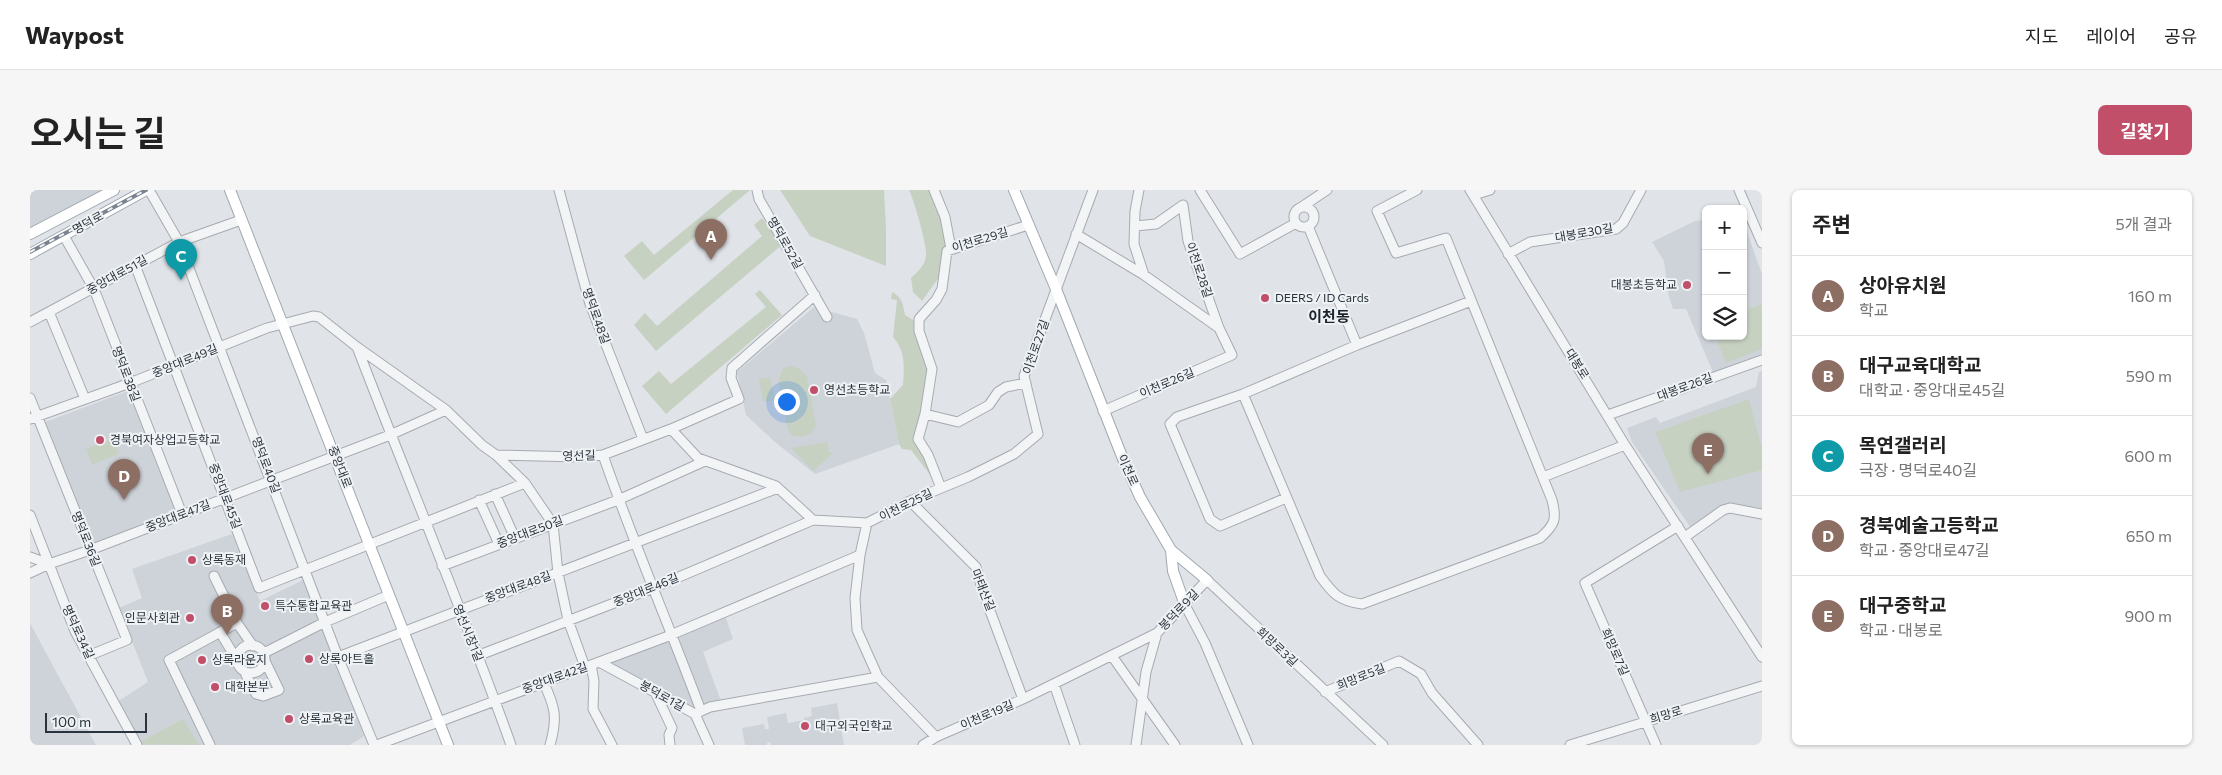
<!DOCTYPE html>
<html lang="ko">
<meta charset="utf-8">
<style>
:root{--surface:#fff;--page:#f6f6f6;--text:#222;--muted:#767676;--line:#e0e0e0;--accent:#c24f6a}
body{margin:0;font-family:Commissioner,"Noto Sans KR",sans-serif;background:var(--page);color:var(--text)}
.controls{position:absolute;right:15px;top:15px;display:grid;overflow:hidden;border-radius:8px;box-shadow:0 1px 4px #0004}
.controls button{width:45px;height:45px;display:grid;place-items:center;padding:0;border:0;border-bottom:1px solid var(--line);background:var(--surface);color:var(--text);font:25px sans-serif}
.scale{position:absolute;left:15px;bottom:12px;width:102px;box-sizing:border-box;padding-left:5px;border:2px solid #2a333d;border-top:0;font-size:14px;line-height:18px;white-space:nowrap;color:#2a333d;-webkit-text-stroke:4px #eff2f5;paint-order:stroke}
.you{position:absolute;left:756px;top:211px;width:18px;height:18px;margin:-12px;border:4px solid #fff;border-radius:50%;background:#1a73e8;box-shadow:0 0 0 8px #1a73e833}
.badge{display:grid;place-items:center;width:32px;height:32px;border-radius:50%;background:var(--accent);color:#fff;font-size:16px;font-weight:700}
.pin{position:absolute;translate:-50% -41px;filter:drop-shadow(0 1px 2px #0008)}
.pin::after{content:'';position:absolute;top:26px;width:18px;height:15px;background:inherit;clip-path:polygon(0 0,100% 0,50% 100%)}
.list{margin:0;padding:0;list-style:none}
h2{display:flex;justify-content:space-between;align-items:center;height:65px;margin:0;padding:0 20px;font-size:21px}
h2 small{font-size:16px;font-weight:400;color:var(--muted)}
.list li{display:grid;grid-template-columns:32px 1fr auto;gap:15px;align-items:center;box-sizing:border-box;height:80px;padding:0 20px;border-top:1px solid var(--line)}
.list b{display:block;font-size:19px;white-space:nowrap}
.list p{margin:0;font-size:16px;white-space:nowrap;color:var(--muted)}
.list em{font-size:16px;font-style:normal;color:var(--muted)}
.icon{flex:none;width:28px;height:28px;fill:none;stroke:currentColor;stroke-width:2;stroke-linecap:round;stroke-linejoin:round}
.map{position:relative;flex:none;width:1732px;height:555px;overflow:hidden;border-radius:8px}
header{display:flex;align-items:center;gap:30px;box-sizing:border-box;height:70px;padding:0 25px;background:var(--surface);border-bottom:1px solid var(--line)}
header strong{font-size:24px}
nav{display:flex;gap:28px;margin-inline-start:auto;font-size:18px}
.intro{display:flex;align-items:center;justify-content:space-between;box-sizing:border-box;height:120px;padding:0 30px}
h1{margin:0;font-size:35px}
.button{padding:12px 22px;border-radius:8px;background:var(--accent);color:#fff;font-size:18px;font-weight:700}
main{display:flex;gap:30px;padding:0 30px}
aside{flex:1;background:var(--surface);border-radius:8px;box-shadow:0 1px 4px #0004}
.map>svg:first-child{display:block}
.built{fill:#ced3d9}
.green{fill:#c7d1c2}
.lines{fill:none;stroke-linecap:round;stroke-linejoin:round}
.minor-casing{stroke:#a6abb1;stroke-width:11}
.major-casing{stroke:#a0a9b2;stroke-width:12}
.minor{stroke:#f2f4f6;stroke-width:9}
.major{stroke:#fff;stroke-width:10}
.rail-casing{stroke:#7b8490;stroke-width:4}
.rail{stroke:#eff2f5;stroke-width:2;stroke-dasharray:5.5;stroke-linecap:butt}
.poi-dot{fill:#c24f6a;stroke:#eff2f5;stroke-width:2}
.labels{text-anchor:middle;stroke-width:4;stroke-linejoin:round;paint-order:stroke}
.street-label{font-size:12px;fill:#2a333d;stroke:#eff2f5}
.poi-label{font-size:12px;fill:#2a333d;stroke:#eff2f5;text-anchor:start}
.quarter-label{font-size:15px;font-weight:bold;fill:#1c242e;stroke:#eff2f5}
</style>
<header>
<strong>Waypost</strong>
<nav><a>지도</a><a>레이어</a><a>공유</a></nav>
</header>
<div class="intro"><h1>오시는 길</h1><a class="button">길찾기</a></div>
<main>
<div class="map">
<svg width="1732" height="555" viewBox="0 0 1732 555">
<rect width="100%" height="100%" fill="#e0e3e7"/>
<path class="built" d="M0,0H86L0,47Z
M1676,30V146H1713V31L1732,84V164L1683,182L1656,119H1643L1639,107L1634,71L1622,52L1665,31Z
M784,117L827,129L834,143L845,183L856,190L869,254L785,284L745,252L716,225L707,182Z
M1732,181V318L1696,316L1661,338L1602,252L1597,238L1626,227L1630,233L1726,197L1729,182Z
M98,201L146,322L64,355L15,232Z
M202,344L230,411L273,390L334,546L320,555H107L84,514L118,492L89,418L112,408L102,379Z
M694,422L703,449L673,462L691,511L665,524L569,472Z
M0,433L16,463L66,555H0Z
M807,513L814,555H741L740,552L737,553V555H715L712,538L734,534L735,539H739L737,527L756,523L758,533L774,530V528L782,526L781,518Z"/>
<path class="green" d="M703,0H720L614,90L594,66L612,51L624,65Z
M750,0H854L856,39V76L780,46Z
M879,0H904L921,59L915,79L892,111L883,102L881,88C887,82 896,75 896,65C897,55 884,10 879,0Z
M732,28L753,54L626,161L604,135L615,123L627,136L732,46L724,35Z
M730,100L752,125L636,224L612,196L629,181L641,194L736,117L725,104Z
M862,102C872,107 873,114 875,125L883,130L902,179L888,249L905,284L901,286L881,260L872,259L869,254L860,209L873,195C874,178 876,161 863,147L867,110L861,109Z
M1732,114V159L1696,173L1685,146H1713V121Z
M760,176L768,178L777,186L786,234C783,246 774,247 763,246L758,241L748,191L753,178Z
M740,187L745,210L733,212L729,189Z
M1719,209L1732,259V280L1650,302L1625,242Z
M83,248L89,264L62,275L56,259Z
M797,252L799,262L803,263L783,281L761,258Z
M153,529L169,555L107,554Z"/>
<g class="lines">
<g class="minor-casing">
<path id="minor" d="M119,0L149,52L308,467L344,555
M529,0L560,114L613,249
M727,0L729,9L797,127
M904,0L915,27L921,59
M1109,0L1105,21L1104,54L1114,85
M1170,0L1210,64L1266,33
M1440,0L1595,255L1732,467
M1709,0L1732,53
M1444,5L1460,0
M1264 27a10 10 0 1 1 20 0a10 10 0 1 1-20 0Z
M1270,18L1297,0
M1105,36L1126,34L1153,15L1158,51L1189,138
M1278,36L1327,155
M1046,44L1114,85L1189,138L1202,165L1073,221
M34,46L64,99L152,324
M1478,64L1500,52L1586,39L1593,33L1611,0
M105,75L229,398L495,293
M19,122L55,209
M0,132L149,52L211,30
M327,157C378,290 433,421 481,555
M1213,204L1290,386C1303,404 1309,411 1332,414L1510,348C1525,335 1527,329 1522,310L1416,48L1366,63L1347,21L1387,0
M0,208L97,450L58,466
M895,224L928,232L959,215L968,202L976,197L996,193
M1578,225L1732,170
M0,229L100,193L237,138L283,126L289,127L327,157L416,220L452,255L466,265L549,267L573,265L641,239L709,209L701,188L702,178L785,105
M641,239L668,268L746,296L783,330L837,333L880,311L938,287L984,264L1008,244L994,186L1063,0
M466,265L495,293L523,334L528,383L538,430L555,477
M573,265C603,352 639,435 671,521
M1513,287L1595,255
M911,298L898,265L888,249L895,224L902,179L889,141V129L906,110L912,99L917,61L998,35
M465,304L485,348
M1256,308L1190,336L1180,329L1140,234L1147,227L1213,204L1327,155L1441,111
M449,310L469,354
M880,311L946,377L953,402L993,509
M0,325L45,441L107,555
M837,333L830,365L825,408L827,440L848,487L906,547
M1655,347L1693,320L1700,318L1732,324
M0,367L19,374
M412,376L588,310L675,271
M0,383L19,374L60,360L360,245L416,220
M184,386L207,433L223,456
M1155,415L1175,453L1218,555
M190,442L208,472
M207 469a14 14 0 1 1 28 0a14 14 0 1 1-28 0Z
M234,463L295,432L359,405
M447,466L623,398L783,330
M1082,466L1145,555
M308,467L748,298
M569,472L665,524L679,555
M561,475L564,491L563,519L582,555
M214,481L226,504L233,506L249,500L235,471
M513,491C525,517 528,527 520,555
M1024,494L1045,555
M625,502L642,538L639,545L640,555
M1295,502L1369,471L1391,484L1402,503L1448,555
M665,524L680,517L848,487
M180,555L139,470L207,433
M347,555L636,447L830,365
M893,555L906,547L993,509L1127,443
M1106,555L1116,482L1127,443L1177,390L1353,555
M1540,555L1732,496
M1626,555L1555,393L1648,336"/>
</g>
<g class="major-casing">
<path id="major" d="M200,0L418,555
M984,0L1026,99L1093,269L1110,307L1141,360L1143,381L1155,415
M0,44L84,0
M0,64L116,0
M1141,360L1177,390"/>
</g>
<use href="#minor" class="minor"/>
<use href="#major" class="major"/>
<g class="rail-casing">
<path id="rail" d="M0,62L116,0"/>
</g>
<use href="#rail" class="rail"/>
</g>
<g class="poi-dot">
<circle cx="1657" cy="95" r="5"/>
<circle cx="1235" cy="108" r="5"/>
<circle cx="784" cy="200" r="5"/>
<circle cx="70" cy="250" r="5"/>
<circle cx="162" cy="370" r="5"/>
<circle cx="235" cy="416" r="5"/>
<circle cx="160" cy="428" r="5"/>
<circle cx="279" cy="469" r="5"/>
<circle cx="172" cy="470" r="5"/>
<circle cx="185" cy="497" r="5"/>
<circle cx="259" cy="529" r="5"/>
<circle cx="775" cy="536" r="5"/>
</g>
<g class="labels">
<g class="street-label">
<text transform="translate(58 33) rotate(-29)" y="4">명덕로</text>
<text transform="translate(1554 43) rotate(-10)" y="4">대봉로30길</text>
<text transform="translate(950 50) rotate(-17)" y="4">이천로29길</text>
<text transform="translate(755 53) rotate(60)" y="4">명덕로52길</text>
<text transform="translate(1169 80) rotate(71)" y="4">이천로28길</text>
<text transform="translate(87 85) rotate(-29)" y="4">중앙대로51길</text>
<text transform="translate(566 126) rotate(70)" y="4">명덕로48길</text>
<text transform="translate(1006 157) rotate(-71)" y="4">이천로27길</text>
<text transform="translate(155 171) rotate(-22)" y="4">중앙대로49길</text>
<text transform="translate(1547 174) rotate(58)" y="4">대봉로</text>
<text transform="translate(96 184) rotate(69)" y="4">명덕로38길</text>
<text transform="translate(1137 193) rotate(-23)" y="4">이천로26길</text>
<text transform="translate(1655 197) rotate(-20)" y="4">대봉로26길</text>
<text transform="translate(549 266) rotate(-2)" y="4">영선길</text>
<text transform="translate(236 275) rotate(69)" y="4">명덕로40길</text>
<text transform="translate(310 277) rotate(69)" y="4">중앙대로</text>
<text transform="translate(1098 280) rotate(66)" y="4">이천로</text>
<text transform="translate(195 306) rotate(69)" y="4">중앙대로45길</text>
<text transform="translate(876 315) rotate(-26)" y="4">이천로25길</text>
<text transform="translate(148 326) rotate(-21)" y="4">중앙대로47길</text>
<text transform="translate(500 342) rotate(-21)" y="4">중앙대로50길</text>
<text transform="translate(56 349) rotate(68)" y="4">명덕로36길</text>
<text transform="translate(488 397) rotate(-20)" y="4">중앙대로48길</text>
<text transform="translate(616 400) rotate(-22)" y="4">중앙대로46길</text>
<text transform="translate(953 400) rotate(68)" y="4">마태산길</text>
<text transform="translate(1149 420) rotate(-46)" y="4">봉덕로9길</text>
<text transform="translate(48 442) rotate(65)" y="4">명덕로34길</text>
<text transform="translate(438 443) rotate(68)" y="4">영선시장1길</text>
<text transform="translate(1247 457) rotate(43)" y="4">희망로3길</text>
<text transform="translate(1585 462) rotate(66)" y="4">희망로7길</text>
<text transform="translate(1331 487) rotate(-22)" y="4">희망로5길</text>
<text transform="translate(525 488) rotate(-20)" y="4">중앙대로42길</text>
<text transform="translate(632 506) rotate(29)" y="4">봉덕로1길</text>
<text transform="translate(957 525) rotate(-23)" y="4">이천로19길</text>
<text transform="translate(1636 525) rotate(-17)" y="4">희망로</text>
</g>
<g class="poi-label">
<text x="1647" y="99" text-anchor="end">대봉초등학교</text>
<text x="1245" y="112">DEERS / ID Cards</text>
<text x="794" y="204">영선초등학교</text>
<text x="80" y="254">경북여자상업고등학교</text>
<text x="172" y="374">상록동재</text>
<text x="245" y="420">특수통합교육관</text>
<text x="150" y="432" text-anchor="end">인문사회관</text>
<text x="289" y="473">상록아트홀</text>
<text x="182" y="474">상록라운지</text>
<text x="195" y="501">대학본부</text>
<text x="269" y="533">상록교육관</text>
<text x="785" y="540">대구외국인학교</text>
</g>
<g class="quarter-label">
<text x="1299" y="132">이천동</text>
</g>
</g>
</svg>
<div class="controls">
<button>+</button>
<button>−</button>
<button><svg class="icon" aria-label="layers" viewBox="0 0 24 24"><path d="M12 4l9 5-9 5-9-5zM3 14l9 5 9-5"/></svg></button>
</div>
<div class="scale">100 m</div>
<div class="you"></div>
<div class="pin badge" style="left:681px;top:70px;background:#8d6e63">A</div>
<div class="pin badge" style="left:197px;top:445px;background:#8d6e63">B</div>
<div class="pin badge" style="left:151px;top:90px;background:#0f9aa8">C</div>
<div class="pin badge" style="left:94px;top:310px;background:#8d6e63">D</div>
<div class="pin badge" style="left:1678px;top:284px;background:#8d6e63">E</div>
</div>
<aside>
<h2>주변<small>5개 결과</small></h2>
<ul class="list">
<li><span class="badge" style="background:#8d6e63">A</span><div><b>상아유치원</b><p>학교</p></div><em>160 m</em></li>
<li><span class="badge" style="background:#8d6e63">B</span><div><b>대구교육대학교</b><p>대학교 · 중앙대로45길</p></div><em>590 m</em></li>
<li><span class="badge" style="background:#0f9aa8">C</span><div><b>목연갤러리</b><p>극장 · 명덕로40길</p></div><em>600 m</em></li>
<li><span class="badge" style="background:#8d6e63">D</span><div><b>경북예술고등학교</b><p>학교 · 중앙대로47길</p></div><em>650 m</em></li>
<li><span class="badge" style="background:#8d6e63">E</span><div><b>대구중학교</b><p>학교 · 대봉로</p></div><em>900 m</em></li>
</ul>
</aside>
</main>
